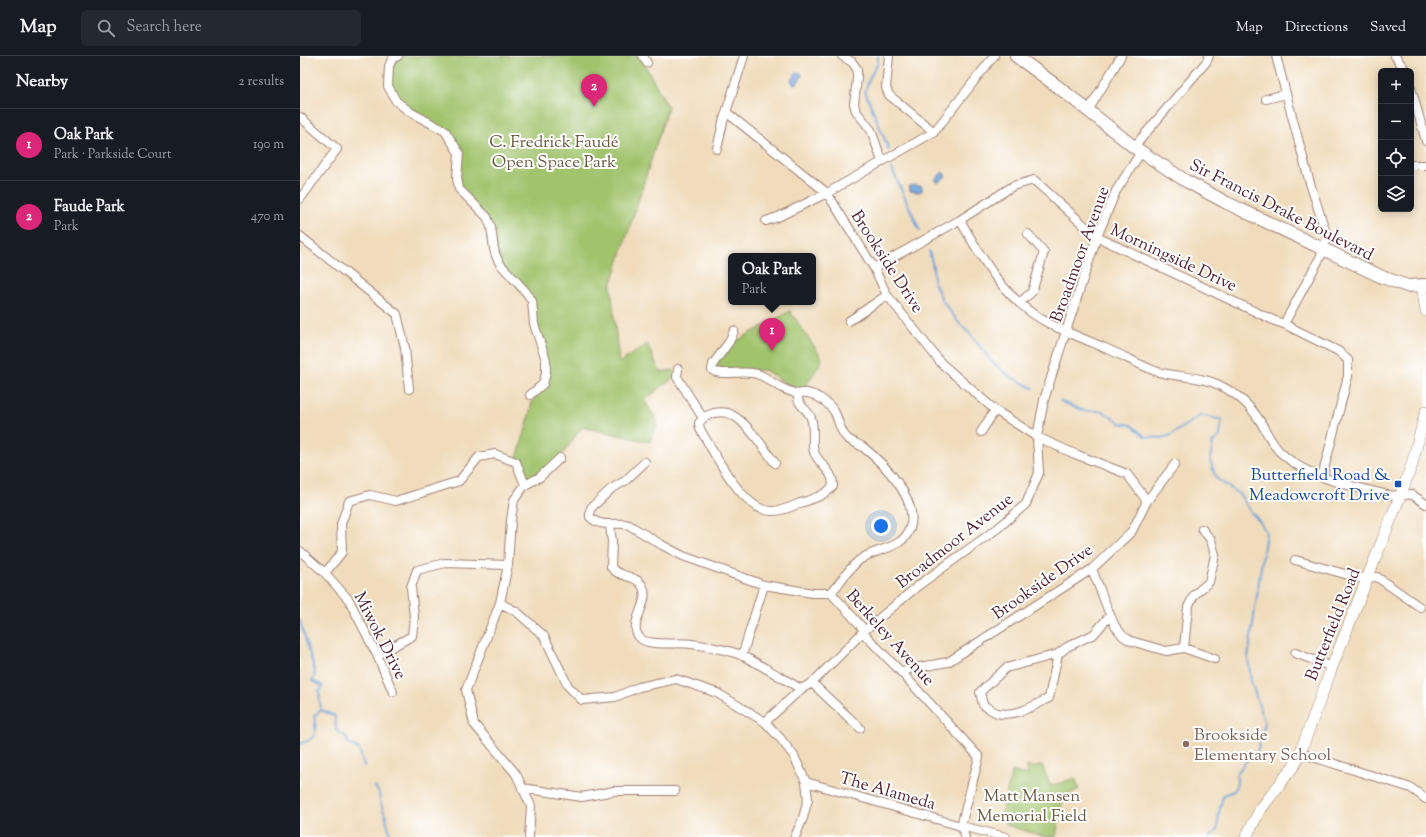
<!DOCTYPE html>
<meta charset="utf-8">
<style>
:root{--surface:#171b24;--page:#242831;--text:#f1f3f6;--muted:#9ea1a6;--line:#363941;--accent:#db2777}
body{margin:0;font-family:"Sorts Mill Goudy",serif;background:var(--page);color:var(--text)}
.controls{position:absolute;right:12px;top:12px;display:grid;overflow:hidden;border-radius:6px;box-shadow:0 2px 10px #0003}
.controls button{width:36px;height:36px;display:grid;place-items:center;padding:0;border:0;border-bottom:1px solid var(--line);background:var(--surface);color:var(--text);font:20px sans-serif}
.you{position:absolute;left:581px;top:470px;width:14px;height:14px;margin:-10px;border:3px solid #fff;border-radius:50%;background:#1a73e8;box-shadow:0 0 0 6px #1a73e833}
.badge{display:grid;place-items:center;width:26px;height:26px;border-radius:50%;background:var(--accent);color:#fff;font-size:13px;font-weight:700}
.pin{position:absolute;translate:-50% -33px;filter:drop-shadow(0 1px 2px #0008)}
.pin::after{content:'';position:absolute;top:21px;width:14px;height:12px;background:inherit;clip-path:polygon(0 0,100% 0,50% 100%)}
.popup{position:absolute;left:428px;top:197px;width:88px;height:52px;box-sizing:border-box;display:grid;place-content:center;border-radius:6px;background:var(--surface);filter:drop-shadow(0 1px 3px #0005);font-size:13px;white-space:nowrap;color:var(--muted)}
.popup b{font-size:15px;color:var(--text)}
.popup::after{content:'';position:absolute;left:50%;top:100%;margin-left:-8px;border:8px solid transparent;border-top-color:var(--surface)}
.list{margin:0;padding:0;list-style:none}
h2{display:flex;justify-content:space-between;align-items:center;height:52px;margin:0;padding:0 16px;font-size:17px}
h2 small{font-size:13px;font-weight:400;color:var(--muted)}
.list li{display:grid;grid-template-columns:26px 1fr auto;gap:12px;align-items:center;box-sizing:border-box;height:72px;padding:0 16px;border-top:1px solid var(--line)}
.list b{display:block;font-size:15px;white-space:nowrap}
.list p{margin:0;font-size:13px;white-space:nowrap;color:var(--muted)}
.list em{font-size:13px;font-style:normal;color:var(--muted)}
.icon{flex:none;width:22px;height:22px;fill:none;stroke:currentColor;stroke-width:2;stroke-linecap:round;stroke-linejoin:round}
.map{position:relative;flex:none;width:1126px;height:781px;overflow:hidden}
header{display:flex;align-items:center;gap:24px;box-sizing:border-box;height:56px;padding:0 20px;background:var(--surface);border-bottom:1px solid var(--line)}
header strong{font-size:19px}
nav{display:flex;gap:22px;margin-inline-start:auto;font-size:14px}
.search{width:280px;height:36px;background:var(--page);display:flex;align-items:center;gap:10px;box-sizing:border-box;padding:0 14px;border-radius:6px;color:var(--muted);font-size:15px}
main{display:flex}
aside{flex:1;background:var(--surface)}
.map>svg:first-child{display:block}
.green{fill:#a0c36c;stroke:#75714c}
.water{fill:#68a0d7;stroke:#596081}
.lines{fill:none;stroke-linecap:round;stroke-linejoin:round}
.stream{stroke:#68a0d7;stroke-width:2}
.street-casing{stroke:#9d7e73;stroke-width:10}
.secondary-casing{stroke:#9d7e73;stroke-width:12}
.primary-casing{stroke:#9d7e73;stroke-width:14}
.street{stroke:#fff;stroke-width:8}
.secondary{stroke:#fff;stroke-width:11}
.primary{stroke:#fff;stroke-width:12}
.transit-dot{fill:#1a4fb4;stroke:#fff;stroke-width:1.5}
.education-dot{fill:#8d6e63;stroke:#fff;stroke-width:1.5}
.labels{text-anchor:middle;stroke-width:4;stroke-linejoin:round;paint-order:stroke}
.park-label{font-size:17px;fill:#685842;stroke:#fff}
.street-label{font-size:17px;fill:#4a1f2b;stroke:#fff}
.transit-label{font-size:17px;fill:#164399;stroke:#fff;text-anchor:end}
.education-label{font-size:17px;fill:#785e54;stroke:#fff;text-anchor:start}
</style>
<header>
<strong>Map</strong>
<div class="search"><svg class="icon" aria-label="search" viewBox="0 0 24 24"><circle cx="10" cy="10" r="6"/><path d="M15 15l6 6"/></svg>Search here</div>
<nav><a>Map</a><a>Directions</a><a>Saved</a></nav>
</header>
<main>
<aside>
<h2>Nearby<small>2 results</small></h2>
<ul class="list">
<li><span class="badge">1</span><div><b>Oak Park</b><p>Park · Parkside Court</p></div><em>190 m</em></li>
<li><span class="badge">2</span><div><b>Faude Park</b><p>Park</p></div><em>470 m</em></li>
</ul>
</aside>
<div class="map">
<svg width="1126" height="781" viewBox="0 0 1126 781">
<rect width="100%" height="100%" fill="#fff"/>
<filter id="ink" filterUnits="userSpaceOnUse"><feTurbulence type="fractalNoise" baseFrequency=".025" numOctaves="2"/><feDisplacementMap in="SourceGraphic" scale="8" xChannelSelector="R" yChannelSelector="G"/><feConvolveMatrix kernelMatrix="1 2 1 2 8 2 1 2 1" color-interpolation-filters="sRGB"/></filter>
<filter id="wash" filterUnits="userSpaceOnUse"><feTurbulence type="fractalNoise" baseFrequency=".012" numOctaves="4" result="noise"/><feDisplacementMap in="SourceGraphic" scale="16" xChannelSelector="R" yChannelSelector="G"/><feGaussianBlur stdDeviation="0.9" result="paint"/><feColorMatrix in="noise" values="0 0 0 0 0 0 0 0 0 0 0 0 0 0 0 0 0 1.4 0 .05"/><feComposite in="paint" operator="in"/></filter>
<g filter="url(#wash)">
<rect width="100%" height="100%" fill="#f0dcbb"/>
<path class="green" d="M98,0H340L368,51L311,230L319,307L347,288L360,316L373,314L375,321L344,344L358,366L350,386L282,371L260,402L231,423C224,420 222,408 217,402L227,369L234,336L246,317L233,251L200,208L191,171L159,133V97L145,75L110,56L88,30L89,10Z
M490,255L522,302L521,306L505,331L499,333L488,329L465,314L414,316L415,310L431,288Z
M742,709L751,730L775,722L779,733L765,741L762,748L756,781H745L706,769L701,759L712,715L727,719V710L736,711Z"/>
<path class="water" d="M497,16L501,17L502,20L497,28H493L491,24Z
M643,116L646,120L638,127L635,123Z
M614,129L622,130V135L618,136L610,135L609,130Z"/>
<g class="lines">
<path class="stream" d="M578,0V7L571,19L565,35L589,94
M591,111L620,175
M629,195L633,211L634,226L643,246L659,267L670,278L692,306L709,320L733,332
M760,345L784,355H802L820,367L831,369L846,381L862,382L871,379L901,359L922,364L920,380L913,386L910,404L916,422L940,439L951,456L960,466L966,476L948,602L951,625L965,668L957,696L948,703L937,717V727L934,735L923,739L919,756L917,774L910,781
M0,565L13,609L15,620L12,625L23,630L19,636L21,654L14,660C17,677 18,682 0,688
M21,654L35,660L36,674L46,681L49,688L59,693L64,710
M75,731L79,737L80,745L86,762L91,781"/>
</g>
</g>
<g filter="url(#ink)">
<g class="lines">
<g class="street-casing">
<path id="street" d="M98,0L92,3L89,10L88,30L96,45L110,56L145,75L159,97L157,122L159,133L187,161L191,171L194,193L196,200L200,208L226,236L232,245L234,268L246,304V317L243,328L230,339
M343,0L347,7
M542,0L552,6L557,13V23L554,48L556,55L571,74L582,105
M589,0L586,32L589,39L634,76
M976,0L1009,124L1027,180L1024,194L984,268
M1095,0L1106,15
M1111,32L1126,85
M966,43L986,38
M788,55L821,0
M426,56L527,137L574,212L587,239L641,307L695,354L737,381L775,398L827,418L847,445
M0,61L37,93L0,143
M834,91L907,5L909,0
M417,93L423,66L444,0
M1111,109H1126
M660,164C684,206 705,245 750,268C768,277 787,284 805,292C822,299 838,308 855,315C876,322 899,319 919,329C936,337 950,349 960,365C966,375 971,386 979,395C1007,423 1051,429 1087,439L1100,440L1111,438L1126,448
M466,165L478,161L527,137L634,76L694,0
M0,180L97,258L105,292L109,333
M574,212L660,164L713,130L734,124L797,181L975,265L984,268L1038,295L1048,304V320L1022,421
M719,247L732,236L744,196L728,178
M549,265L587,239
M434,275L429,286L413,308L412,314C419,320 442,315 452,317C464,318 470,326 480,331C486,334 492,336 498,338
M378,313L377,321L403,362
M498,338C510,333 527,345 534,355C539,363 539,375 547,382C552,386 558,388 563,391C583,407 616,440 611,468C606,494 578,491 561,503C550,510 540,527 531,537
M681,376L695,354
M345,406L325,425L311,433L291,452L290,455V461C302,473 316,465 329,469L362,489L383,500L464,529L513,537H531L561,570L567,581L602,617L679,701L661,770L665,781
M475,407C465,394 447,366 432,359C427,356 420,356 414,357C407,359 403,361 399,367L400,373C413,395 440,448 465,454C477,457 489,452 500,447C512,443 525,440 533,430C534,415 519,409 514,396C511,386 515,373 511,362C508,353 496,349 498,338
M225,429L214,444L211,464L208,509L200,547L166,634L174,668L216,718L231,750L229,781
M225,429L240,421L260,402
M310,469L312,486L311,511C318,522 337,518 343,531C351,548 325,569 341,583C349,590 380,586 392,588C406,590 430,594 443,600C463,610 482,622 501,633
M0,495L25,517L49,544L77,599L93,636
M995,504L1059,522L1077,521L1120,551
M792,513L810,559L815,570L823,580L831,585L866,595L884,592L915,603
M25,517L42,496L41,468L49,445L70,439L96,445L159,425L179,401L195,398L216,406L225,429
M200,547L217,556L244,580L268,630L282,644L315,641L339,631L376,623L417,637L465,666L480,682L494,700L506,726L508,743L503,762L495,781
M884,592L888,551L894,539L909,526L915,499L911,484L902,473
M995,597L1032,611
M758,598L749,642C733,650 716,661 697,657C692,655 687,651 683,649L680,636L706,612Z
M758,598L767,591L794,578L810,559
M77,599L112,580L114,561L111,531L117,514L145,507L208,509
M442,600L464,529
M602,617L609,613L648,606L792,513L832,475L847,445L875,408
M512,627L560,672
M465,666L501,633L512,627L564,575L619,529L698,472L726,448L739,417L737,381L744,344L766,275L797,181L816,135L841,96
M1000,697L1111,732L1126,743
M506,726L661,770L706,781
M222,732L282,741L314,735H375"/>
</g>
<g class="secondary-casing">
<path id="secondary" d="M1122,230L1126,255
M946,781L960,754L995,708L1000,697L1032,611L1104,430L1112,408L1126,355"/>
</g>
<g class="primary-casing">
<path id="primary" d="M716,0L757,30L834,91L886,125L927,147L1082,221L1107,230L1126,229"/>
</g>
<use href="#street" class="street"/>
<use href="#secondary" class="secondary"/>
<use href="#primary" class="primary"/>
</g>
</g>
<rect class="transit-dot" x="1094" y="424" width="8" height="8" rx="2"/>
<circle class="education-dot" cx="886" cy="688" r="4"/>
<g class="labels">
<g class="park-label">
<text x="254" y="91">C. Fredrick Faudé<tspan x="254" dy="20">Open Space Park</tspan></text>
<text x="732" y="745">Matt Mansen<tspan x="732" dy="20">Memorial Field</tspan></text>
</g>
<g class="street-label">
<text transform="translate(982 153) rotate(27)" y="6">Sir Francis Drake Boulevard</text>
<text transform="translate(779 198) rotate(-70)" y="6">Broadmoor Avenue</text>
<text transform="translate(874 201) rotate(25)" y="6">Morningside Drive</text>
<text transform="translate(588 205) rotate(57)" y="6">Brookside Drive</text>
<text transform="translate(654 484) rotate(-38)" y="6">Broadmoor Avenue</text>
<text transform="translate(742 525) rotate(-35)" y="6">Brookside Drive</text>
<text transform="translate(1032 568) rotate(-68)" y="6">Butterfield Road</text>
<text transform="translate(81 579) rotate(63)" y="6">Miwok Drive</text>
<text transform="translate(591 581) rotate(48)" y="6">Berkeley Avenue</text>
<text transform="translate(588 734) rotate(16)" y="6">The Alameda</text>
</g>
<g class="transit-label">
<text x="1090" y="424">Butterfield Road &amp;<tspan x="1090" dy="20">Meadowcroft Drive</tspan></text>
</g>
<g class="education-label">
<text x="894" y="684">Brookside<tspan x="894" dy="20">Elementary School</tspan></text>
</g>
</g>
</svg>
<div class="controls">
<button>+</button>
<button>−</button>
<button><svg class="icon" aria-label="locate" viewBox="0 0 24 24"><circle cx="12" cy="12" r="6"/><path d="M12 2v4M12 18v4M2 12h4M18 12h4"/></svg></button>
<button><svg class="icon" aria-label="layers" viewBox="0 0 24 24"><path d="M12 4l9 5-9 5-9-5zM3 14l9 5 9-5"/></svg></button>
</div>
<div class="you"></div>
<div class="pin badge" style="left:472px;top:295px">1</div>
<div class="popup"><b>Oak Park</b>Park</div>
<div class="pin badge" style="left:294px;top:51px">2</div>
</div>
</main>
